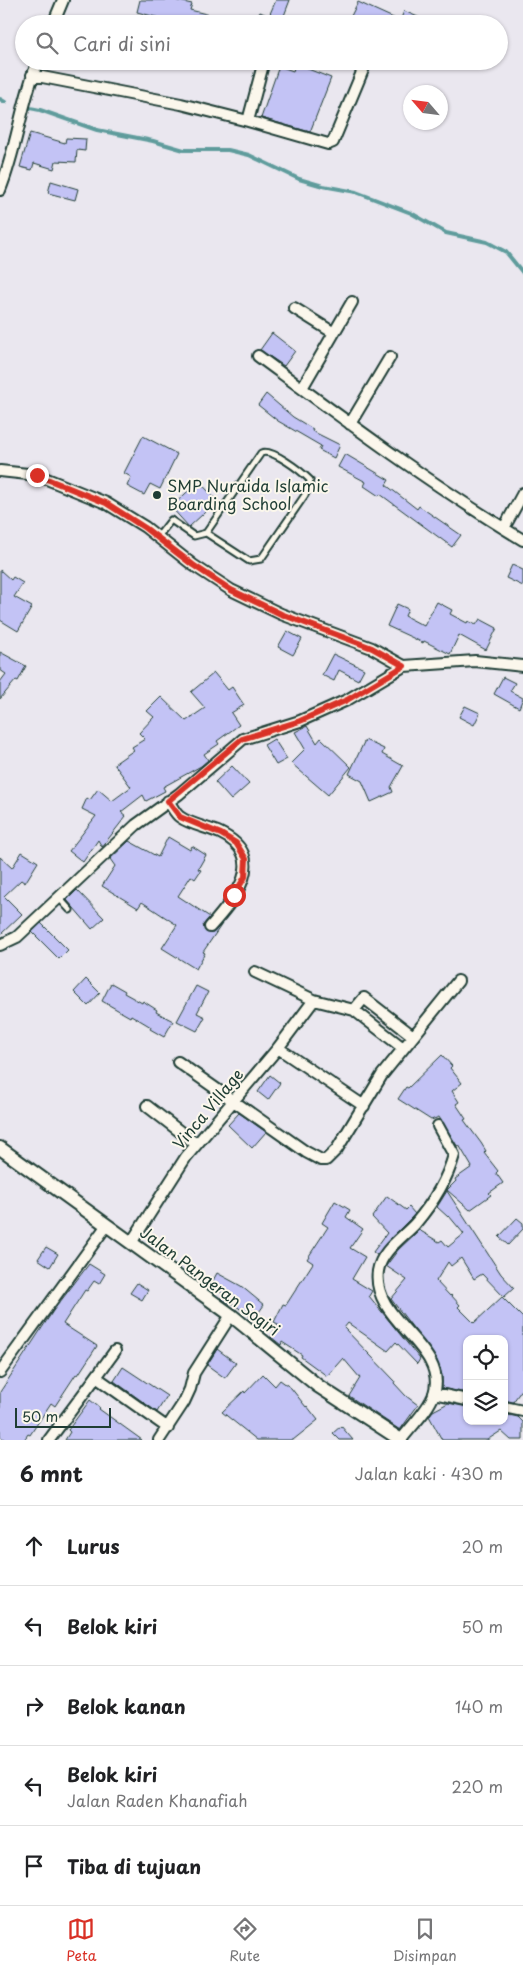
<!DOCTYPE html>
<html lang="id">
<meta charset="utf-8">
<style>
:root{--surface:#fff;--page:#f2f2f2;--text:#202124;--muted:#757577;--line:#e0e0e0;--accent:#d93025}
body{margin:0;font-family:"Playpen Sans",sans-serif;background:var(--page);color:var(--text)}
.controls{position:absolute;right:15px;bottom:15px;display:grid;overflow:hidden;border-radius:10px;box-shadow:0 1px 4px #0004}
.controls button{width:45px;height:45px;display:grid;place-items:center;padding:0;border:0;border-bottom:1px solid var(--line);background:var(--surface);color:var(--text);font:25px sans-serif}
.compass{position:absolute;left:403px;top:85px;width:45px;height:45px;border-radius:50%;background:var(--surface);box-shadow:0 1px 4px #0004;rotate:298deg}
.scale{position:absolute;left:15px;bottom:12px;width:96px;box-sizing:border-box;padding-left:5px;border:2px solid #1f3d34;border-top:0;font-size:14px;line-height:18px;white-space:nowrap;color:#1f3d34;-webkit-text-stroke:4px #fbf7ec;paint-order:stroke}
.stop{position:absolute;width:15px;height:15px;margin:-11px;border:4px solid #d93025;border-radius:50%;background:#fff}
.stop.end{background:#d93025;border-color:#fff;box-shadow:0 1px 5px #0008}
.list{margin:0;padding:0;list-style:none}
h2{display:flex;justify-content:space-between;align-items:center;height:65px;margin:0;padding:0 20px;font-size:21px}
h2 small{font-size:16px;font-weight:400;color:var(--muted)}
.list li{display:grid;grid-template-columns:32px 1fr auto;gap:15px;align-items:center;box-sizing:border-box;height:80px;padding:0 20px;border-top:1px solid var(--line)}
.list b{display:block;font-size:19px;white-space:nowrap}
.list p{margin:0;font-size:16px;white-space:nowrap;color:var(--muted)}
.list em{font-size:16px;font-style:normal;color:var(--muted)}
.icon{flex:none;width:28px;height:28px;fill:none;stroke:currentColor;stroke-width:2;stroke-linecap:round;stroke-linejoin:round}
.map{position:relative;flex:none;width:523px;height:1440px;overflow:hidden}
.search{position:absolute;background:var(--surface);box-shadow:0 1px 4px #0004;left:15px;right:15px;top:15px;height:55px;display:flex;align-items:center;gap:12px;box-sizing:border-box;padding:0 18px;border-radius:28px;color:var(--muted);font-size:19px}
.sheet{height:465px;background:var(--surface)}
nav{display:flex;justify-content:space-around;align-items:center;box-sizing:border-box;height:70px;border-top:1px solid var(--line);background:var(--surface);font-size:14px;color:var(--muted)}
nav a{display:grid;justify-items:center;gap:2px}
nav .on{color:var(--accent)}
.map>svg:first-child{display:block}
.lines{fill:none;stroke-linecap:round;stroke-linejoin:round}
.stream{stroke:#5f9c9c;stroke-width:4}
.building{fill:#c3c3f5;stroke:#1f3d34}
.service-casing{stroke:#1f3d34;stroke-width:9}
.minor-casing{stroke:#1f3d34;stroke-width:14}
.tertiary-casing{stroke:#1f3d34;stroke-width:16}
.service{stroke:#fbf7ec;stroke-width:5}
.minor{stroke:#fbf7ec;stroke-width:10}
.tertiary{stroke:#fbf7ec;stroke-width:12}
.route{stroke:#d93025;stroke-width:6}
.poi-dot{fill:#1f3d34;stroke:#fbf7ec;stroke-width:2}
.labels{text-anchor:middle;stroke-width:4;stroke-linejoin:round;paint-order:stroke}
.poi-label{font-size:16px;fill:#1f3d34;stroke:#fbf7ec;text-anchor:start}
.street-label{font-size:16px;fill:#1f3d34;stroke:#fbf7ec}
</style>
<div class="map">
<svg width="523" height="1440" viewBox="0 0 523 1440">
<rect width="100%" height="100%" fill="#eae7ef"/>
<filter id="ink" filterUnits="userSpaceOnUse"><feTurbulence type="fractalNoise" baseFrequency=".02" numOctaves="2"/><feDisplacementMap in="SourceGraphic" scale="10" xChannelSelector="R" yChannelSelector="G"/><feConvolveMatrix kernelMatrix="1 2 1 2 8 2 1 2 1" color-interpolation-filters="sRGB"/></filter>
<g filter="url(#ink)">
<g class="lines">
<path class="stream" d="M0,99L5,102
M25,107L40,110L97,130L153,141L184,150H228L249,155L299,179L323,186L356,192L411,213L446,233L487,242L506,252L523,273"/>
</g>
<path class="building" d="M140,0H174L192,4L190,10L231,20V24H182L137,12Z
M276,0H290L282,21L287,24H254L260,12L269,16Z
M358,2L400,21L404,11L434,24H365L351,16Z
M296,62L308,67V69L331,78L310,132L261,118L279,66L293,71Z
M30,133L65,143L66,138L86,139L85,151L77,150L76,162L56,161L54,169L34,163L32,170L20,167Z
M51,181L78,189L75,200L48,193Z
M272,333L295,351L284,366L260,350Z
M266,394L293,417L313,429L312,431L340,445L334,458L319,450L321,446L278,421L258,405Z
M143,436L177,454L160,489L150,484L144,495L127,486L131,477L124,473Z
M345,454L389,480L386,485L417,509L419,506L461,535L452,547L380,494L379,496L364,486L366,482L338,467Z
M199,481L217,501L189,527L171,507Z
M512,565L523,570V586L506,578Z
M0,570L11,580L13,577L23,583L14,597L32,607L18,631L0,620Z
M437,602L452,610L450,614L467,623L468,621L476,625L480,619L497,628L486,650L459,635L450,654L424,641L423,643L413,638L387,626L397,604L408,609L405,616L424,626Z
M287,631L302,639L293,655L278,647Z
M0,652L26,666L18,681L16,680L0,699V682L6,674L0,670Z
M333,654L364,669L358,680L339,670L334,681L322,675Z
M214,673L228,690L232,687L244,705L231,713L239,725L217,741L219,744L204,754L208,760L201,766L163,787L165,791L146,801L143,795L121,812L126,816L102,847L98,840L83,862L69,851L96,816L82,809L87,798L90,800L98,789L112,801L131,787L114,764L134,750L132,747L145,739L139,733L154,717L147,711L161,697L186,721L205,708L191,692Z
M503,677L515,683L510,691L523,698L519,708L494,694Z
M465,706L480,713L474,725L459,717Z
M307,726L317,743L321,738L351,767L328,795L291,763L305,749L295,732Z
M274,739L287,759L276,765L264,745Z
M365,740L384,749L382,754L403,766L391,787L393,792L371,802L362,781L349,774Z
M232,766L249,784L231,800L215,782Z
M168,837L190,850L192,846L206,855L198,869L201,870L195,879L191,876L178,896L210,917L203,925L206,932L213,933L222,924L203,952L205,953L196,969L162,948L177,925L142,902L138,908L102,886L115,866L110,859L129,841L158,857Z
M22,852L38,862L25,883L21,880L4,896L22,914L0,935V857L12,868Z
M77,890L104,918L92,929L67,900Z
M41,923L68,950L59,959L32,932Z
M86,979L100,993L88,1006L74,992Z
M111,983L125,991L124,993L142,1003L143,1001L157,1010L156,1012L173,1021L164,1037L150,1029L151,1027L131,1015L130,1017L102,1001Z
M196,986L208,992L197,1013L205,1017L197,1031L177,1021Z
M442,1055L452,1066L450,1068L462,1083L452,1091L459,1102L456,1104L466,1119L464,1120L481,1143L486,1151L484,1153L498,1171L496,1173L503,1183L489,1193L491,1195L470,1210L447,1190L456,1181L455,1179L472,1167L459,1145L457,1146L456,1144L439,1117L431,1120L398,1099L406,1087L408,1088Z
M270,1075L280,1083L268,1100L258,1092Z
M239,1113L266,1132L252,1148L228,1125Z
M447,1191L501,1274L514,1288L504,1297L482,1274L474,1279L461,1258L451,1266L448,1262L436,1281L450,1296L451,1295L460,1305L458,1307L474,1323L502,1297L523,1318V1388L513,1402L504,1400V1339H467V1389L462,1392L442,1388V1375L436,1358L391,1299L407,1280L386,1266L398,1250L419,1230L439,1242L442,1240L448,1247L464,1234L449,1216L448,1217L437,1207Z
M387,1196L406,1210L409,1207L415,1214L388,1241L377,1255L373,1252L387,1233L372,1217Z
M335,1201L350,1210L346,1217L363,1229L350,1248L365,1257L352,1279L372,1291L369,1296L420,1359L417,1364L396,1342L388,1351L348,1323L344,1328L395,1381L394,1383L406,1396L418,1405L400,1430L349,1396L360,1378L343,1358L327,1376L301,1357L302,1355L282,1342L281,1345L271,1337L278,1324L274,1322L283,1304L286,1305L313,1263L307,1259L328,1227L322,1223Z
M517,1218L523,1223V1229L508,1245L499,1237Z
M46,1247L58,1254L50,1267L38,1259Z
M89,1264L105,1274L99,1284L94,1281L87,1291L85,1290L63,1324L97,1346L78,1375L76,1374L55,1406L51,1403L30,1435L28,1434L24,1440H5L0,1436V1392L53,1311Z
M217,1273L241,1286L264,1305L254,1319L232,1303L231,1304L221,1298L224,1294L210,1286Z
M137,1283L148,1290L142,1300L130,1293Z
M217,1349L236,1363L225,1378L207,1365Z
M123,1367L167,1396L157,1412L114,1381Z
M263,1374L275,1386L280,1380L291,1388L306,1407L307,1406L318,1420L293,1440H257L222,1412L244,1391L245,1393Z
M90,1400L100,1408L99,1409L142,1440H65L70,1432L68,1430Z
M448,1403L467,1407V1421H504V1414L518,1417L523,1422V1440H511L501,1431L487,1440H442L429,1416L433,1411Z
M341,1426L353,1440H340L333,1433Z"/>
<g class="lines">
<g class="service-casing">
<path id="service" d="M157,538L171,520L194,536L206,533L261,453C272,448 301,471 310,480L309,487L305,495L261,559L249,561L206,533
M59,898L70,910"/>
</g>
<g class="minor-casing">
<path id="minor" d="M53,24L63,0
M32,75L181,104L248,121L328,144L333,142L365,65
M248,121L264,61
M0,190C17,148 21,103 38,61
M294,308L334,333
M258,356C345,420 430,484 523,540
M302,388L352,302
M350,424L390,357
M0,471L37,475L106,503L145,527L193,565L231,590L281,614L372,648L404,666L475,661L523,666
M504,528L523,493
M168,801C172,806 175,814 180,817C189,824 209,828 220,833C270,857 235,899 210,927
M0,945L17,937L136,825L179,794L243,739L300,721L347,700L404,666
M255,972L314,1000L354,1010L403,1048
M354,1010L364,998L413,1036
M278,1048L364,1106
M178,1062L306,1152L321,1160H326L337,1149L382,1075L458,981
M147,1106L196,1144
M131,1243L186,1157L278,1048L314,1000
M0,1372L107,1225
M96,1377L115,1351
M434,1393L467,1400
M504,1407L523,1411
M49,1440L96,1377L168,1428
M159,1440L184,1402L190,1389L194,1373L231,1315
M401,1440C411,1426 428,1411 434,1394C449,1347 371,1321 378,1271C381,1251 402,1238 415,1224C432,1204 447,1180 454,1155L438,1126"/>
</g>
<g class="tertiary-casing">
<path id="tertiary" d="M0,1148L231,1315L318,1386L401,1440"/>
</g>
<use href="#service" class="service"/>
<use href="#minor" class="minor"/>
<use href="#tertiary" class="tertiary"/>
</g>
</g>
<g class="lines" filter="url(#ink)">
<path class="route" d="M37,475L106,503L145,528L193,565L231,590L281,614L372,648L404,666L347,700L300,721L242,739L168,801L180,817L221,834L236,843L246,859L245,877L234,895"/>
</g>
<circle class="poi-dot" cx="157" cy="495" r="5"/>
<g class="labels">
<g class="poi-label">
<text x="167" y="492">SMP Nuraida Islamic<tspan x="167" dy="18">Boarding School</tspan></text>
</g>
<g class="street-label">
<text transform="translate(208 1109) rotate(-50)" y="6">Vinca Village</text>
<text transform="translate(210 1281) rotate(37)" y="6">Jalan Pangeran Sogiri</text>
</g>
</g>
</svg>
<div class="controls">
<button><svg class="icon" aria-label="locate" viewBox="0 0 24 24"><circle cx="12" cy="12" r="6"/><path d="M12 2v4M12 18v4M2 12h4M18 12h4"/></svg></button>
<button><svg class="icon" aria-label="layers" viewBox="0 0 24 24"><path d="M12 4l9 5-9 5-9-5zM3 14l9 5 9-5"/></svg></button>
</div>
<svg class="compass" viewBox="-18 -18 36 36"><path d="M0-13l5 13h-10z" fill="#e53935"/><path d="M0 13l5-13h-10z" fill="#757577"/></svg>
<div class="scale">50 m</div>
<div class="stop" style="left:234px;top:895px"></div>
<div class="stop end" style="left:37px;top:475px"></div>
<div class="search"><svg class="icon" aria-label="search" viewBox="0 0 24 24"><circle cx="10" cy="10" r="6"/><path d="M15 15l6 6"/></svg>Cari di sini</div>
</div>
<section class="sheet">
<h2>6 mnt<small>Jalan kaki · 430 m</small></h2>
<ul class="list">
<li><svg class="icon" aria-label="ahead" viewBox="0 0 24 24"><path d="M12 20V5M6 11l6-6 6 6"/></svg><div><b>Lurus</b></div><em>20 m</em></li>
<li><svg class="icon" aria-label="left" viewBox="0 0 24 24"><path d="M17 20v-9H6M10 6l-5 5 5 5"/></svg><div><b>Belok kiri</b></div><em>50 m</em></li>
<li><svg class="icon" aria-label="right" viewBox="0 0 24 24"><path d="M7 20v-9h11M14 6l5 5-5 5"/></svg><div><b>Belok kanan</b></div><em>140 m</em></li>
<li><svg class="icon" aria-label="left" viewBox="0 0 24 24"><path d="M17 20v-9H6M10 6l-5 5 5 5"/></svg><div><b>Belok kiri</b><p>Jalan Raden Khanafiah</p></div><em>220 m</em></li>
<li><svg class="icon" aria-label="arrive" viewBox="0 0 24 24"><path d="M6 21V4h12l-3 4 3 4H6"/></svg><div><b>Tiba di tujuan</b></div></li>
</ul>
</section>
<nav>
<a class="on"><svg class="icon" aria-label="map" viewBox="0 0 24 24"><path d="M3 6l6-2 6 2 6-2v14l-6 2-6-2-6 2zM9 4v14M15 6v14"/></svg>Peta</a>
<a><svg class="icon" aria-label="directions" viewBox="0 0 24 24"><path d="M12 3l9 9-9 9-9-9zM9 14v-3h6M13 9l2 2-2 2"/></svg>Rute</a>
<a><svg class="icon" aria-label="saved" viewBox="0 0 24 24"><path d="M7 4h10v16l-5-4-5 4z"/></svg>Disimpan</a>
</nav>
